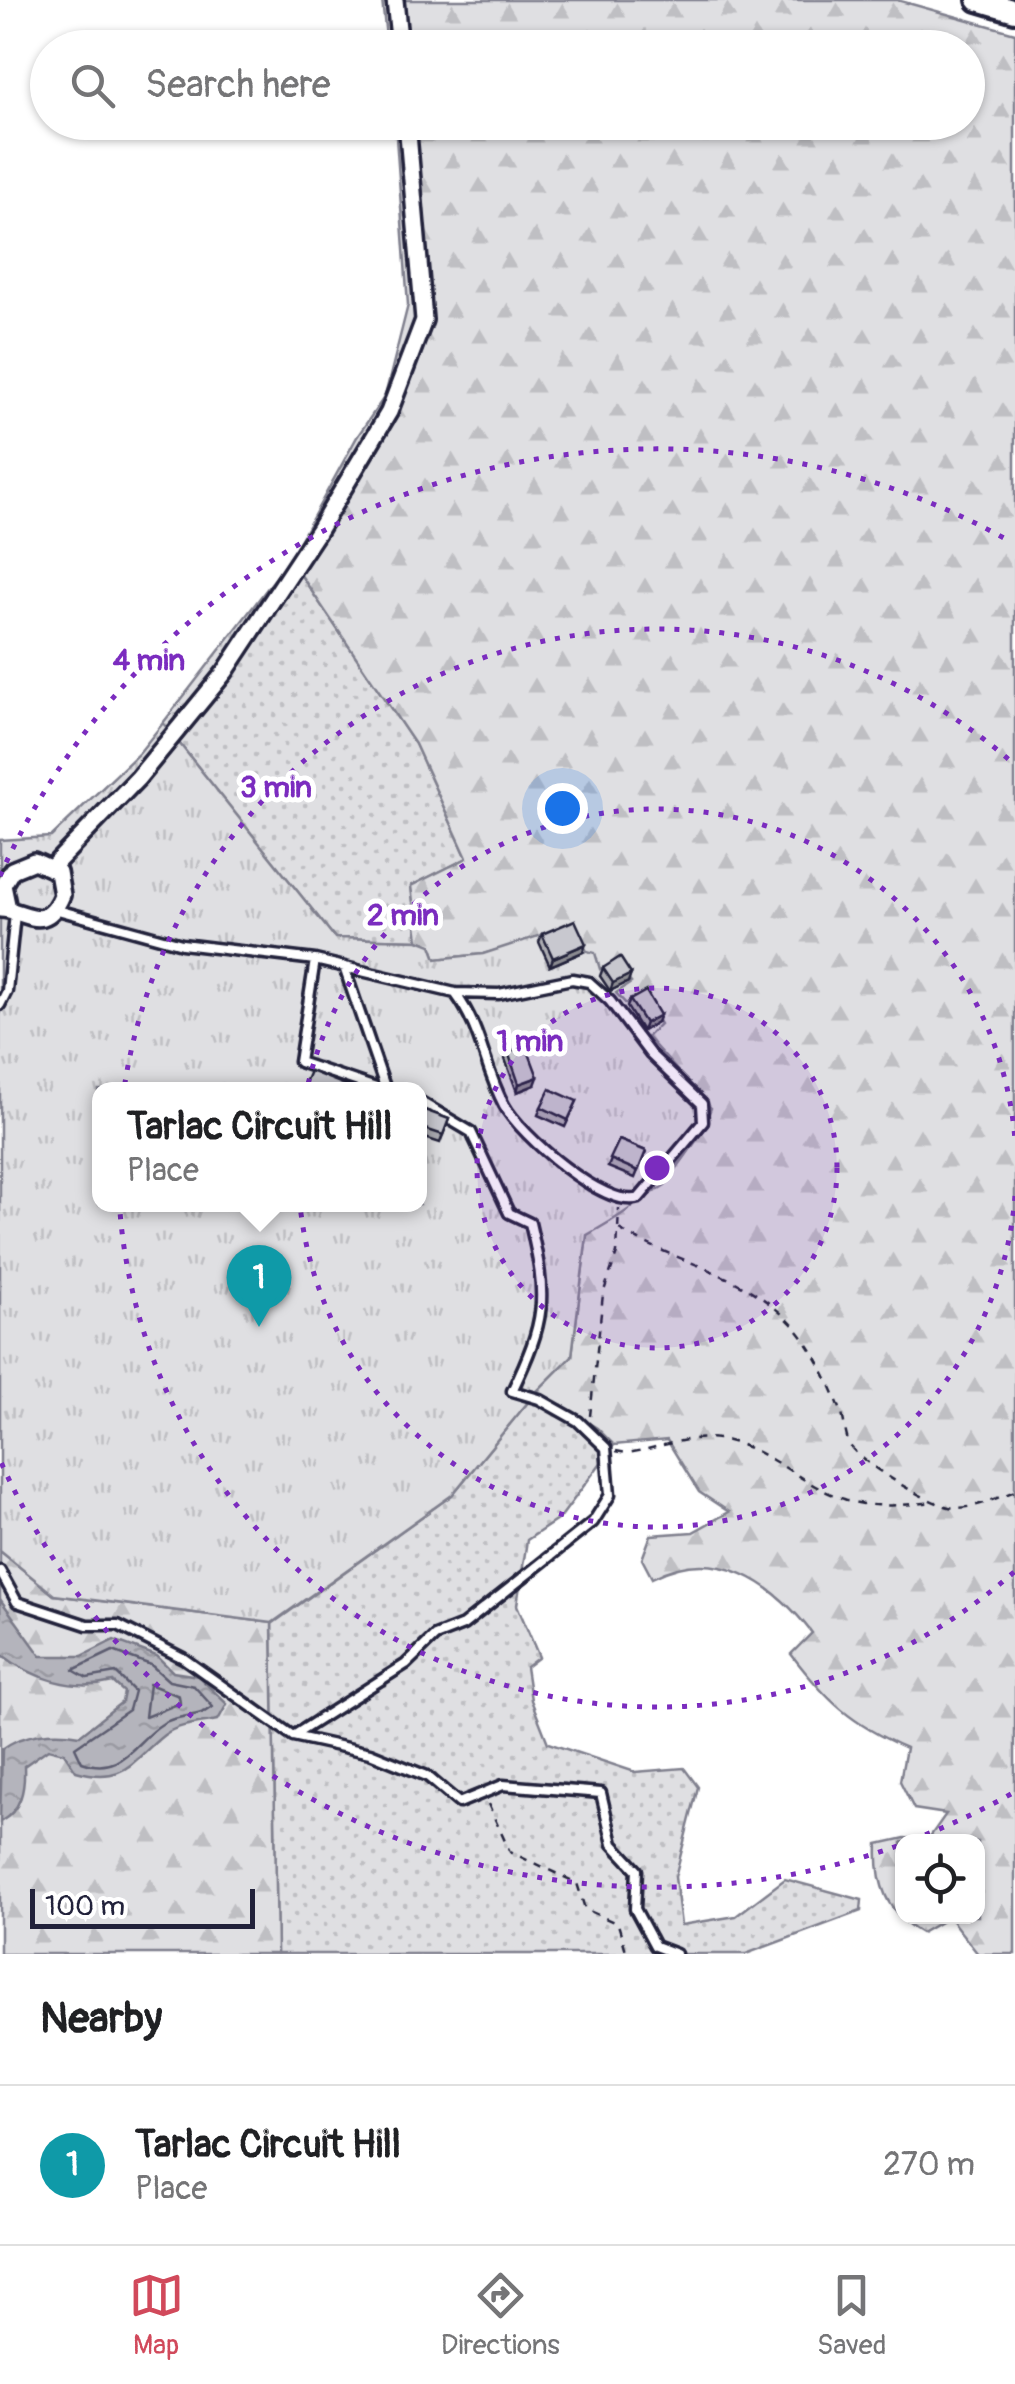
<!DOCTYPE html>
<style>
:root{--surface:#fff;--page:#f2f2f2;--text:#202124;--muted:#757577;--line:#e0e0e0;--accent:#d1495b}
body{margin:0;font-family:Pangolin,sans-serif;background:var(--page);color:var(--text)}
.controls{position:absolute;right:30px;bottom:30px;display:grid;overflow:hidden;border-radius:20px;box-shadow:0 2px 8px #0004}
.controls button{width:90px;height:90px;display:grid;place-items:center;padding:0;border:0;border-bottom:2px solid var(--line);background:var(--surface);color:var(--text);font:50px sans-serif}
.scale{position:absolute;left:30px;bottom:25px;width:225px;box-sizing:border-box;padding-left:10px;border:5px solid #22223b;border-top:0;font-size:28px;line-height:35px;white-space:nowrap;color:#22223b;-webkit-text-stroke:8px #fff;paint-order:stroke}
.you{position:absolute;left:562px;top:808px;width:35px;height:35px;margin:-25px;border:8px solid #fff;border-radius:50%;background:#1a73e8;box-shadow:0 0 0 15px #1a73e833}
.badge{display:grid;place-items:center;width:65px;height:65px;border-radius:50%;background:var(--accent);color:#fff;font-size:32px;font-weight:700}
.pin{position:absolute;translate:-50% -82px;filter:drop-shadow(0 2px 5px #0008)}
.pin::after{content:'';position:absolute;top:52px;width:35px;height:30px;background:inherit;clip-path:polygon(0 0,100% 0,50% 100%)}
.popup{position:absolute;left:92px;top:1082px;width:335px;height:130px;box-sizing:border-box;display:grid;place-content:center;border-radius:20px;background:var(--surface);filter:drop-shadow(0 2px 8px #0005);font-size:32px;white-space:nowrap;color:var(--muted)}
.popup b{font-size:38px;color:var(--text)}
.popup::after{content:'';position:absolute;left:50%;top:100%;margin-left:-20px;border:20px solid transparent;border-top-color:var(--surface)}
.list{margin:0;padding:0;list-style:none}
h2{display:flex;justify-content:space-between;align-items:center;height:130px;margin:0;padding:0 40px;font-size:42px}
h2 small{font-size:32px;font-weight:400;color:var(--muted)}
.list li{display:grid;grid-template-columns:65px 1fr auto;gap:30px;align-items:center;box-sizing:border-box;height:160px;padding:0 40px;border-top:2px solid var(--line)}
.list b{display:block;font-size:38px;white-space:nowrap}
.list p{margin:0;font-size:32px;white-space:nowrap;color:var(--muted)}
.list em{font-size:32px;font-style:normal;color:var(--muted)}
.icon{flex:none;width:55px;height:55px;fill:none;stroke:currentColor;stroke-width:2;stroke-linecap:round;stroke-linejoin:round}
.map{position:relative;flex:none;width:1015px;height:1954px;overflow:hidden}
.search{position:absolute;background:var(--surface);box-shadow:0 2px 8px #0004;left:30px;right:30px;top:30px;height:110px;display:flex;align-items:center;gap:25px;box-sizing:border-box;padding:0 35px;border-radius:55px;color:var(--muted);font-size:38px}
.sheet{height:290px;background:var(--surface)}
nav{display:flex;justify-content:space-around;align-items:center;box-sizing:border-box;height:140px;border-top:2px solid var(--line);background:var(--surface);font-size:28px;color:var(--muted)}
nav a{display:grid;justify-items:center;gap:5px}
nav .on{color:var(--accent)}
.map>svg:first-child{display:block}
.grass{fill:url(#grass-dots);stroke:#80808e;stroke-width:2.5}
.forest{fill:url(#forest-firs);stroke:#80808e;stroke-width:2.5;fill-rule:evenodd}
.park{fill:url(#park-tufts);stroke:#80808e;stroke-width:2.5;fill-rule:evenodd}
.water{fill:url(#water-ripples);stroke:#7a7a88;stroke-width:2.5}
.lines{fill:none;stroke-linecap:round;stroke-linejoin:round}
.shore{stroke:#5c5c6f;stroke-width:2.5}
.service-casing{stroke:#22223b;stroke-width:15}
.minor-casing{stroke:#22223b;stroke-width:22}
.secondary-casing{stroke:#22223b;stroke-width:28}
.path{stroke:#22223b;stroke-width:2.5;stroke-dasharray:8 8;stroke-linecap:butt}
.service{stroke:#fff;stroke-width:8}
.minor{stroke:#fff;stroke-width:15}
.secondary{stroke:#fff;stroke-width:20}
.wall{fill:#acacb2;stroke:#22223b;stroke-width:2.5}
.shaded-wall{fill:#8c8c91;stroke:#22223b;stroke-width:2.5}
.building{fill:#c8c8cf;stroke:#22223b;stroke-width:2.5}
.ring{fill:none;stroke:#7b2cbf;stroke-width:5;stroke-dasharray:5 10}
.centre{fill:#7b2cbf;stroke:#fff;stroke-width:5}
.ring-label{font-size:30px;text-anchor:middle;font-weight:bold;fill:#7b2cbf;stroke:#fff;stroke-width:10;stroke-linejoin:round;paint-order:stroke}
</style>
<div class="map">
<svg width="1015" height="1954" viewBox="0 0 1015 1954">
<defs>
<pattern id="grass-dots" width="8" height="8" patternUnits="userSpaceOnUse" patternTransform="scale(2.5)"><rect width="8" height="8" fill="#dfdfe2"/><path d="M2 2h.1M6 6h.1" fill="none" stroke="#bfbfc3" stroke-width="1.8" stroke-linecap="round"/></pattern>
<pattern id="forest-firs" width="22" height="20" patternUnits="userSpaceOnUse" patternTransform="scale(2.5)"><rect width="22" height="20" fill="#dfdfe2"/><path d="M5 1l3.5 6h-7zM16 11l3.5 6h-7z" fill="#bfbfc3"/></pattern>
<pattern id="park-tufts" width="24" height="20" patternUnits="userSpaceOnUse" patternTransform="scale(2.5)"><rect width="24" height="20" fill="#dfdfe2"/><path d="M3 7l-1-3M5 7V3M7 7l1-3M15 17l-1-3M17 17v-4M19 17l1-3" fill="none" stroke="#bfbfc3"/></pattern>
<pattern id="water-ripples" width="26" height="14" patternUnits="userSpaceOnUse" patternTransform="scale(2.5)"><rect width="26" height="14" fill="#b4b4bc"/><path d="M2 4q2-2 4 0t4 0M15 11q2-2 4 0t4 0" fill="none" stroke="#9a9aa2"/></pattern>
</defs>
<rect width="100%" height="100%" fill="#fff"/>
<filter id="ink" filterUnits="userSpaceOnUse"><feTurbulence type="fractalNoise" baseFrequency=".01" numOctaves="2"/><feDisplacementMap in="SourceGraphic" scale="20" xChannelSelector="R" yChannelSelector="G"/><feConvolveMatrix kernelMatrix="1 2 1 2 8 2 1 2 1" color-interpolation-filters="sRGB"/></filter>
<g filter="url(#ink)">
<path class="grass" d="M290,559L415,744L467,858L411,886L418,940L335,938L163,723Z
M537,1391L597,1428L614,1445L560,1518L527,1540L517,1605L539,1657L526,1667L531,1700L548,1743L635,1772L684,1768L698,1787L675,1877L681,1925L736,1916L785,1879L862,1900L861,1911L746,1954H277L272,1624L452,1495Z"/>
<path class="forest" d="M382,0H897L1015,33V1954H978L949,1917L921,1933C886,1912 876,1884 878,1844L905,1838L927,1841L946,1814L914,1809L900,1781L906,1748C851,1724 827,1701 791,1654L812,1633C773,1582 716,1544 652,1578L642,1559L651,1535L693,1532L729,1512L699,1492L667,1440L614,1445L597,1428L537,1391L572,1356L587,1235L665,1185L703,1131L682,1080L646,1037L643,996L626,1004L615,993L630,983L600,970L595,954L541,938L483,954L436,959L431,945L418,940L411,886L467,858L415,744L290,559L357,437L385,396L408,305L395,123L968,122V48L387,47ZM902,1842H978V1916H902Z
M0,1551L54,1595L272,1623L277,1954H0Z"/>
<path class="park" d="M163,723L335,938L418,940L431,945L436,959L483,954L572,925L587,951L595,953L600,969L617,962L631,983L616,993L626,1004L644,996L660,1024L647,1037L711,1108C689,1169 642,1205 587,1235L572,1356L537,1391L452,1495L272,1623L54,1595L0,1551V840L51,837L139,753ZM99,1090H419V1204H99Z"/>
<path class="water" d="M0,1599L41,1656H82L114,1640L157,1656L173,1672L198,1676L227,1704L218,1720C201,1723 178,1724 164,1735C132,1760 126,1785 76,1771L64,1753L48,1749L24,1766C25,1788 22,1810 0,1822L2,1749C23,1733 54,1730 80,1735L122,1702L124,1692L113,1682C74,1692 33,1679 1,1654Z"/>
<g class="lines">
<path class="shore" d="M113,1651L151,1665L169,1681L194,1686L213,1707C200,1718 177,1714 162,1724C134,1741 122,1777 82,1762L75,1747L129,1710L134,1691L116,1673L87,1678L73,1670Z
M149,1684L179,1696L180,1703L145,1717Z"/>
<g class="service-casing">
<path id="service" d="M54,909L182,944L315,960L455,993L499,994L572,979L589,982L610,1001L650,1054L702,1104L703,1122L639,1198C606,1210 520,1135 504,1105C483,1066 483,1031 455,993
M315,960L299,1062L382,1090
M344,967L386,1090
M0,1005L7,991L15,914
M0,1571L17,1602L87,1625H118L183,1658L293,1736L370,1753L427,1776L459,1803L503,1785L601,1793L613,1844L637,1870L635,1909L655,1946L676,1954
M293,1736L406,1664L435,1636L463,1625L593,1522L610,1495L606,1448L578,1421L539,1399L512,1391C546,1320 548,1299 530,1223L509,1213L471,1132L419,1101"/>
</g>
<g class="minor-casing">
<path id="minor" d="M395,0L400,48
M52,867L138,778L225,672L318,531L389,412L424,320L407,122
M0,909C25,909 45,936 62,895L58,872L34,861L12,870L3,885L8,909"/>
</g>
<g class="secondary-casing">
<path id="secondary" d="M978,0L1015,11"/>
</g>
<path class="path" d="M619,1229C679,1265 741,1270 792,1324C813,1347 830,1382 841,1411C845,1422 845,1438 851,1447C864,1465 935,1508 956,1508C976,1508 997,1498 1015,1491
M590,1416L603,1294L617,1253L619,1208
M616,1451L626,1453C657,1449 687,1435 718,1439C767,1446 799,1484 844,1499C873,1510 907,1504 937,1502
M488,1804L510,1852L577,1883L585,1909L618,1924L627,1954"/>
<use href="#service" class="service"/>
<use href="#minor" class="minor"/>
<use href="#secondary" class="secondary"/>
</g>
<path class="wall" d="M542,934L583,952L550,966L539,942Z
M603,968L631,974L628,982L610,991L600,976Z
M630,1000L657,1022L642,1031L627,1007Z
M508,1052L535,1085L517,1092L505,1059Z
M577,1101L565,1127L538,1115L541,1107Z
M419,1108L449,1119L440,1143L419,1136Z
M619,1140L646,1151L635,1178L608,1167Z"/>
<path class="shaded-wall" d="M586,944L583,952L550,966L553,958Z
M631,974L628,982L610,991L613,983Z
M660,1015L657,1022L642,1031L645,1023Z
M538,1077L535,1085L517,1092L519,1084Z"/>
<path class="building" d="M575,920L586,944L553,958L542,934Z
M620,957L631,974L613,983L603,968Z
M646,991L660,1015L645,1023L630,1000Z
M526,1045L538,1077L519,1084L508,1052Z
M310,1071L358,1090H312L303,1087Z
M550,1089L577,1101L568,1120L541,1107Z
M419,1108L449,1119L443,1135L419,1127Z
M619,1140L646,1151L638,1171L610,1159Z"/>
</g>
<circle cx="657" cy="1168" r="180" fill="#7b2cbf" fill-opacity=".12"/>
<g class="ring">
<circle cx="657" cy="1168" r="180"/>
<path d="M1015 1196A359 359 0 1 1 1015 1140"/>
<path d="M1014 1572A539 539 0 1 1 1014 764"/>
<path d="M1011 1794A719 719 0 0 1 909 1841M897 1846A719 719 0 0 1 0 1460M0 876A719 719 0 0 1 1011 542"/>
</g>
<circle cx="657" cy="1168" r="15" class="centre"/>
<g class="ring-label">
<text x="149" y="670">4 min</text>
<text x="276" y="797">3 min</text>
<text x="403" y="925">2 min</text>
<text x="530" y="1051">1 min</text>
</g>
</svg>
<div class="controls">
<button><svg class="icon" aria-label="locate" viewBox="0 0 24 24"><circle cx="12" cy="12" r="6"/><path d="M12 2v4M12 18v4M2 12h4M18 12h4"/></svg></button>
</div>
<div class="scale">100 m</div>
<div class="you"></div>
<div class="pin badge" style="left:259px;top:1327px;background:#0f9aa8">1</div>
<div class="popup"><b>Tarlac Circuit Hill</b>Place</div>
<div class="search"><svg class="icon" aria-label="search" viewBox="0 0 24 24"><circle cx="10" cy="10" r="6"/><path d="M15 15l6 6"/></svg>Search here</div>
</div>
<section class="sheet">
<h2>Nearby<small></small></h2>
<ul class="list">
<li><span class="badge" style="background:#0f9aa8">1</span><div><b>Tarlac Circuit Hill</b><p>Place</p></div><em>270 m</em></li>
</ul>
</section>
<nav>
<a class="on"><svg class="icon" aria-label="map" viewBox="0 0 24 24"><path d="M3 6l6-2 6 2 6-2v14l-6 2-6-2-6 2zM9 4v14M15 6v14"/></svg>Map</a>
<a><svg class="icon" aria-label="directions" viewBox="0 0 24 24"><path d="M12 3l9 9-9 9-9-9zM9 14v-3h6M13 9l2 2-2 2"/></svg>Directions</a>
<a><svg class="icon" aria-label="saved" viewBox="0 0 24 24"><path d="M7 4h10v16l-5-4-5 4z"/></svg>Saved</a>
</nav>
